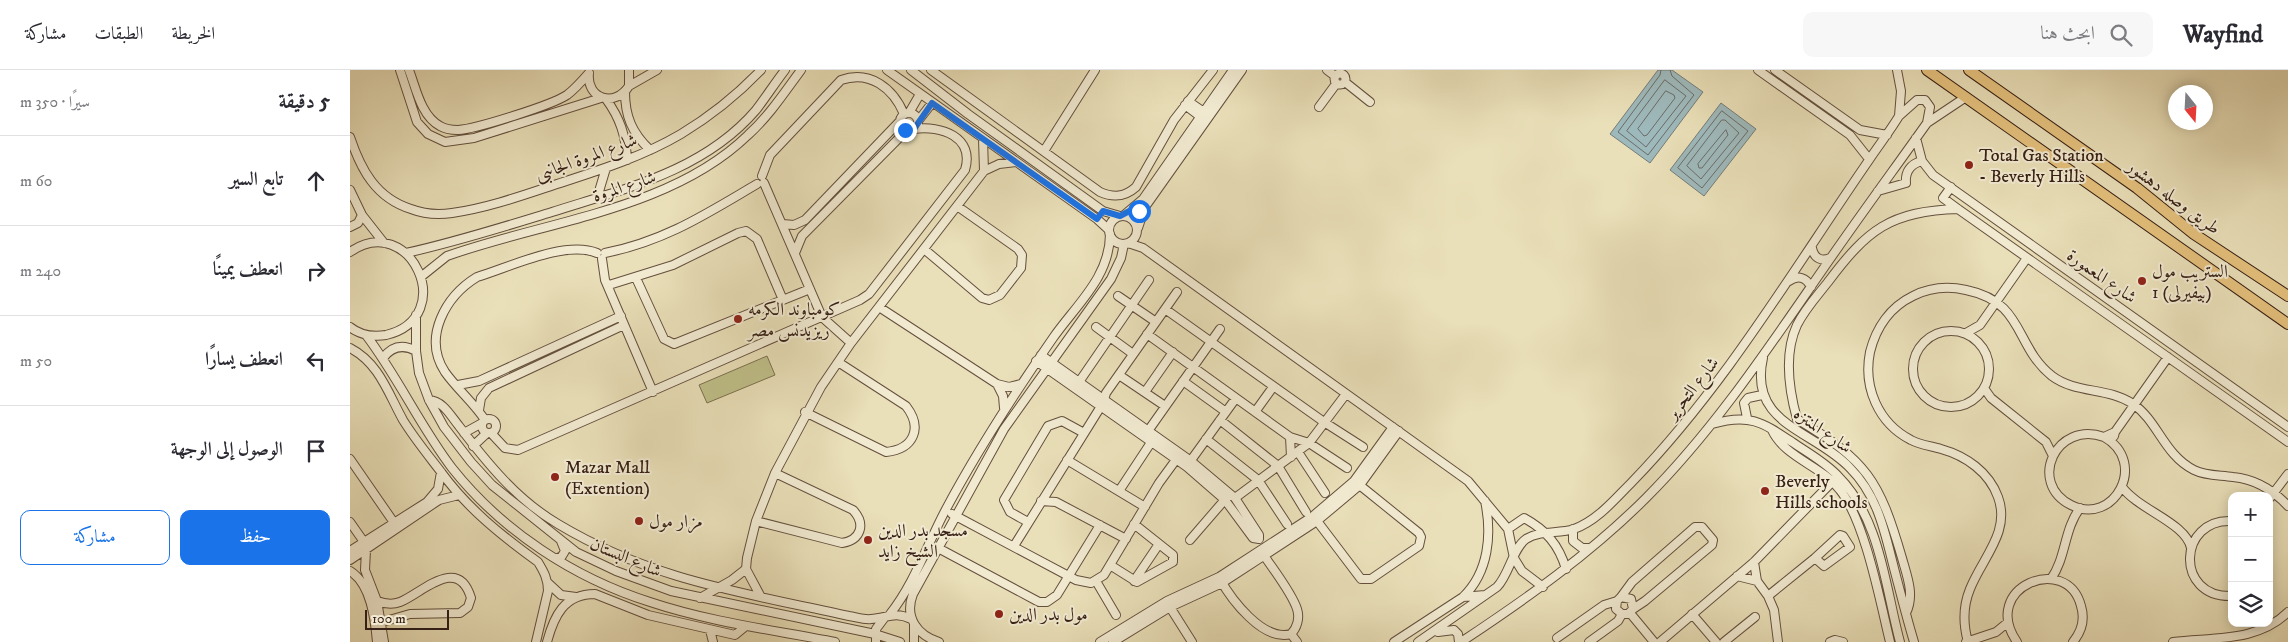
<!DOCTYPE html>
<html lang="ar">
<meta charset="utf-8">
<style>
:root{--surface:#fff;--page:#f7f7f7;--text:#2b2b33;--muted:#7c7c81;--line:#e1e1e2;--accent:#1a73e8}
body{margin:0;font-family:"IM FELL DW Pica",Amiri,serif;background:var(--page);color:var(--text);direction:rtl}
.controls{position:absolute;right:15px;bottom:15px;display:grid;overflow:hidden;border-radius:10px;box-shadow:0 2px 12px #0003}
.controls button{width:45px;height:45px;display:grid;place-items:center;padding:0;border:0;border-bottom:1px solid var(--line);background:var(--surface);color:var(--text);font:25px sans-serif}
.compass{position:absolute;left:1818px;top:15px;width:45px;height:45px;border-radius:50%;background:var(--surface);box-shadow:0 2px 12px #0003;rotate:162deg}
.scale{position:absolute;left:15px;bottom:12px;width:84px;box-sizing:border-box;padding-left:5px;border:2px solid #372016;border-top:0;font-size:14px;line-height:18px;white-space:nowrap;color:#372016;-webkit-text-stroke:4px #f1ead1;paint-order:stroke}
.stop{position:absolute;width:15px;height:15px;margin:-11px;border:4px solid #1a73e8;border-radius:50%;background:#fff}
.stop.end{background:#1a73e8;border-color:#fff;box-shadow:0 1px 5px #0008}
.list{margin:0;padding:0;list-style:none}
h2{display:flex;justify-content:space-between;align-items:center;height:65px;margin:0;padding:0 20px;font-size:21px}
h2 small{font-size:16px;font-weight:400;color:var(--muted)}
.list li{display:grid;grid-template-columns:32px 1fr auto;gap:15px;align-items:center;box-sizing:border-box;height:90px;padding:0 20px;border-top:1px solid var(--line)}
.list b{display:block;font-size:19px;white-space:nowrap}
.list em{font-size:16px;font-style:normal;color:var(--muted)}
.actions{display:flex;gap:10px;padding:15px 20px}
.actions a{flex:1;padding:11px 0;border:1px solid var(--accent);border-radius:10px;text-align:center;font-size:18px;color:var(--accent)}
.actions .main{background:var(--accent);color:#fff}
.icon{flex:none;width:28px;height:28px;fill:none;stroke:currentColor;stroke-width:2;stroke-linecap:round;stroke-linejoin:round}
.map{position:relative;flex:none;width:1938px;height:572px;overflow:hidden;direction:ltr}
header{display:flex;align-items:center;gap:30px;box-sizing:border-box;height:70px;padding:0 25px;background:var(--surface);border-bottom:1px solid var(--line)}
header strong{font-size:24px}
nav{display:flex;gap:28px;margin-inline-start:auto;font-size:18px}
.search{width:350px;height:45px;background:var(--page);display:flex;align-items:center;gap:12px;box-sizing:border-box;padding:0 18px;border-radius:10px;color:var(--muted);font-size:19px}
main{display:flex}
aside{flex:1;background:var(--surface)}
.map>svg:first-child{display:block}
.green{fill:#bfbf89;stroke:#7b7050}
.water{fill:#9eb9bb;stroke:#757c79}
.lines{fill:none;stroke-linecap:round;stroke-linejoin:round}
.shore{stroke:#6a6c68;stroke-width:1}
.minor-casing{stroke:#64503e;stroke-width:10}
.major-casing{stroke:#372016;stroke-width:12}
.minor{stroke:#f1ead1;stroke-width:8}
.major{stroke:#e4c07c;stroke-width:10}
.route{stroke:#1a73e8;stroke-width:6}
.poi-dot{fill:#8f2418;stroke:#f1ead1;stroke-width:2}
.labels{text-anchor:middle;stroke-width:4;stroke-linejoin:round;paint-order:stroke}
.poi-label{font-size:18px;fill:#372016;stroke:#f1ead1;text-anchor:start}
.street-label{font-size:18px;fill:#372016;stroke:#f1ead1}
</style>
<header>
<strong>Wayfind</strong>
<div class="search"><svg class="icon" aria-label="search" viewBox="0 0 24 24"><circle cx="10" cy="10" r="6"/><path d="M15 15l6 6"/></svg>ابحث هنا</div>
<nav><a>الخريطة</a><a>الطبقات</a><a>مشاركة</a></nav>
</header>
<main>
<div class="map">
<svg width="1938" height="572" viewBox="0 0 1938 572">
<rect width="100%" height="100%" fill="#e9dfb8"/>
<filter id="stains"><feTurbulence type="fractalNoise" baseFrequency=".004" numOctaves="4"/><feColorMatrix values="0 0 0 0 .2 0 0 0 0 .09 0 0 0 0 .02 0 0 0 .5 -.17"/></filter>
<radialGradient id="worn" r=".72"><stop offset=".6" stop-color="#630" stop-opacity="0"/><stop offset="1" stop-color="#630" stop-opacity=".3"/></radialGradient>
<path class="green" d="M417,286L425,305L357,333L349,315Z"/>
<path class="water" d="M1308,0H1322L1353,22L1300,93L1260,64Z
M1371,33L1406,59L1354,126L1320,100Z"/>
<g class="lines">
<path class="shore" d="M1311,0L1310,5L1268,62L1298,85L1344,25L1322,6L1320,0
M1315,10L1336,26L1296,77L1277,61Z
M1316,21L1324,25L1325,28L1297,65L1294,66L1288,59Z
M1372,41L1398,61L1352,118L1328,98Z
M1372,50H1375L1389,63L1351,109L1337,96Z
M1376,60L1378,65L1352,98H1349L1348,94Z"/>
<g class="minor-casing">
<path id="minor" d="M50,0L67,52L78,64L95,72L124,68L251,28
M59,0C66,18 71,46 90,56C95,59 102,60 108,60C126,59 202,35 217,25C225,19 232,11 239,3
M537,0L747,149L759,160
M561,0L618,44L753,141L770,146
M581,0L750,122C764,128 775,127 786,117L824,50L863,0
M977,0L985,6
M1408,0L1500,65L1519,89
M1425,0L1510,60L1537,65
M239,3C236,29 265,38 279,16V0
M984.5 9a5.5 5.5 0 1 1 11 0a5.5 5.5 0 1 1-11 0Z
M995,12L1020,32
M279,16L307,0
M275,22C275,46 282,63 300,80
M256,29C270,48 276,66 277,90
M838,31L854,42
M835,35L851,47
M969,37L986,14
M559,43L570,24
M550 52a9 9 0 1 1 18 0a9 9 0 1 1-18 0Z
M1549,46L1567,30H1575L1580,37L1577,53
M568,51L582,33
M0,67C11,100 26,128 61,139C74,144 88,145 102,143C137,138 171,126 204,115C247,101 292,87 331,64C361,46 387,25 411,0
M1566,68L1572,91L1583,105L1938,357
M633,69L634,101
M694,81L745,0
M412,106L420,85L491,10C520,0 543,18 554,44
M414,113L472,247L501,273
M1601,117L1593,128L1608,139L1938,372
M0,120L12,145L34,173
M1528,121L1556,113C1555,102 1560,94 1572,91
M247,128L256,98
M774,145L793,129L883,0
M759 160a14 14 0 1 1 28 0a14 14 0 1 1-28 0Z
M433,154L444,155L455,150L550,51
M0,157L8,153L12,145
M788,158L795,137L892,0
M778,173L793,178L1118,411L1158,459L1164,488L1172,501L1193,517
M1462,178C1464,188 1471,192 1480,188
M574,179L632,228L639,230L650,225L671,198L672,185L668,179L607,136
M0,182C60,140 110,247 36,265C24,267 10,265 0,257
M56,183C106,172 153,157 202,142C274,119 354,101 406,40C416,27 425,13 435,0
M255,183C315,171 356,144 407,114
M445,183L452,166L557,60
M252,189L255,210L303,322
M72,206L97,186C195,151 321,140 398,65C419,46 434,23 451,0
M286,208L314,269L324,274L460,219
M1439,211C1448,205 1456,207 1461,217
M259,215L323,195L388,163L396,161L407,169L433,230
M768,226L806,252
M529,237L647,314L659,317L671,314
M815,239L974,352L1013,377
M66,245V281L69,303L79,330L94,357L121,392L142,415L226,482L266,501L321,521L525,564L550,572
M746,257L783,284
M1563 299a38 38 0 1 1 76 0a38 38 0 1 1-76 0Z
M1616,263L1630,255L1677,188
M797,264L940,367L959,373L997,398
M16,265C48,307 70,356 102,398C152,461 224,508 300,532C360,552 423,560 485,572
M0,278C29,293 38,323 53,350C64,368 78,385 91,402C118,439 152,466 188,492C194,502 198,509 198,521L186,572
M33,288C42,276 53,274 66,281
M1413,288C1398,355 1464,360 1500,398C1529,427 1535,464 1545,502C1551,525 1557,549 1564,572
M686,291L837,397L875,430L903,468L909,469V465L885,428L841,391L691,285
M769,305L815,336
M833,311L876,342
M729,312L799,210
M647,314L653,326L654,338
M108,315L129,311L271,246
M1634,318L1641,328L1696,372L1703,386
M795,322L823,282
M79,330C93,331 100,345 109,356C137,393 167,430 208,454C301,510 395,523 499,546C506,547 514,550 521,549C537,548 545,541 561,549
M129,340L131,328L139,318L274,255
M455,342L536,382C564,379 573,358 556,336L488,292
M905,342L923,317
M1397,348L1394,333L1398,328L1412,325
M1447,349C1439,320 1434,283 1447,255C1455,239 1467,226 1478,212C1517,160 1540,141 1608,139
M1447,349C1517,391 1529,409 1552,488C1557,506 1565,525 1556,543
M132 356a7 7 0 1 1 14 0a7 7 0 1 1-14 0Z
M135,350C124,333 107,319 95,302C72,267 96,226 127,207C160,197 215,170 247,183
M870,350L928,396L956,442
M1362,354C1399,343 1412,352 1442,372C1458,383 1475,392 1488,406C1531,449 1535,517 1550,572
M1422,360C1435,388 1471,395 1490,420C1515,451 1530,531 1540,572
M798,361L870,259
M114,363L132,353
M141,363L155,378L168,380L510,230L519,224L615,100C625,67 591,55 564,59
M1764,366L1765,362L1818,287
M940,367L941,387
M1754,367C1799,392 1764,457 1721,435C1677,413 1706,350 1754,367L1765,362
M856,369L908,410L937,454
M123,376L137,363
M948,382L975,423
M0,389L47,457
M717,390L795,437
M839,393L886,328
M1772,417C1789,440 1836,453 1841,478
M769,421L802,371
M885,428L959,373L996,324
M1919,429L1938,404
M691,431L706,432L776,469
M602,444L726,510L741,513L754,505L809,413L828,387
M964,447L1011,509H1021L1069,476L1071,467L1069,463L1007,413
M406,451L492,473C511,470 516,454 503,440L425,403
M1882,451C1828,448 1824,528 1882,526
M0,452L14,472
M678,452L660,442L654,430L698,356L712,351L734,363
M1158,459L1174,448C1196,460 1209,475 1216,499
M1223,459V471L1232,478H1238
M1490,465L1493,466L1500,477L1474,496L1465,488Z
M840,470L878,426
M664,476L753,333L756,323L827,222
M588,478L689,532H697L707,525L750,455
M16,480L15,500L27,531L34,572
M0,481L77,432L88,419L91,402
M206,489L212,486L215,481L211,471
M0,490L89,430L109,425
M1404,492L1407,511L1418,526L1424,540L1428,572
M760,495L787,512L823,492V485L784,454
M0,501C21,514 25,549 27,572
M1387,506L1407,511
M870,509C881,529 913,572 941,564C947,558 950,548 947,539C942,523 923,499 913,484
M1701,509C1716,488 1714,459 1730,438
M746,511L766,545
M784,511L809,474
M198,513L211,525L226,527
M1418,526L1465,488
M411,527L396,499L397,488L406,451L425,403L471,317L501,273L634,101L649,94L666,92
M1113,527C1139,502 1142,464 1135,431
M1271,527L1282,512L1345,457H1352L1363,470L1362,475L1295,531L1283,539
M350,528L382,510L396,499
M27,531C35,534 42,535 50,532C71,524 108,484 121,528L118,537L110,543L60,544L32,552
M818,534L842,572
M1280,543L1304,572
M540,544C564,514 577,475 595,441C627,381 664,324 703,268C726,235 760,207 760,164
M1342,544L1366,572
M360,560L363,572
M1088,562L1104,560L1108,564L1109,572
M941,564L947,572
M1207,568L1254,535L1267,531L1271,527L1281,529L1283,539L1278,544H1272L1266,539L1267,531
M197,572C204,546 214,524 245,524L298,545L385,565L396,556
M526,572V559L535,547
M564,572V554
M589,572C567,565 554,547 563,524L654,359L761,209L771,188L774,174
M750,572L817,531L869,507L963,446L1004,411L1043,357
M763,572L820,537L872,513L967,451L1010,415L1049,361
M1044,572L1113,527L1135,525
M1068,572L1147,517C1159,505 1163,478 1176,469C1190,460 1208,464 1224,459C1247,451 1265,429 1282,412C1376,315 1443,200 1519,90C1529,75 1540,61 1549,46L1551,21L1547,0
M1111,572C1176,529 1240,484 1296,428C1367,357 1423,271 1480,189C1512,143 1545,98 1577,53L1616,27
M1239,572L1268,551L1272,544
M1310,572L1404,492L1486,408
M1374,572L1405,547
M1480,572L1485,570L1493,572
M1616,572L1646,562L1657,553
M1618,572C1613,554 1613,536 1620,519C1632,488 1661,462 1648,427C1639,402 1616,386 1591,379C1581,376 1570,375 1561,370C1528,353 1513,317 1520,282C1526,258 1540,237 1563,226C1579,218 1598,216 1616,220C1675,232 1664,276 1702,306C1726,324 1758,317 1783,334C1808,351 1814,385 1844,400C1856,406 1870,405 1883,407C1905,409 1923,420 1938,436
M1667,572C1629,517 1717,482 1731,536C1735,549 1732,561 1723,572
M1823,572C1864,567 1908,572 1938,542"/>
</g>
<g class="major-casing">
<path id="major" d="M1577,0L1938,254
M1619,0L1787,118L1844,164L1938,226"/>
</g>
<use href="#minor" class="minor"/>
<use href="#major" class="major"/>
</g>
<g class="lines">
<path class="route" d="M555,60L564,59L582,33L747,149L753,141L770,146L785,138L789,141"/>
</g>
<g class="poi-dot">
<circle cx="1619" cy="95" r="5"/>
<circle cx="1792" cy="211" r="5"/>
<circle cx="388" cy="249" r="5"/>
<circle cx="205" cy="407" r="5"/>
<circle cx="1415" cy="421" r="5"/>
<circle cx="289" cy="451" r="5"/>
<circle cx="518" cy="470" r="5"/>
<circle cx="649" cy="544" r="5"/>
</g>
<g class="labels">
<g class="poi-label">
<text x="1629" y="91">Total Gas Station<tspan x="1629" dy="21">- Beverly Hills</tspan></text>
<text x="1802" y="207">الستريب مول<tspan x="1802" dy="21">1 (بيفيرلى)</tspan></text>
<text x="398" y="245">كومباوند الكرمه<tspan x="398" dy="21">ريزيدنس مصر</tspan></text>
<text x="215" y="403">Mazar Mall<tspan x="215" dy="21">(Extention)</tspan></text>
<text x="1425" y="417">Beverly<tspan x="1425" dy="21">Hills schools</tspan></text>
<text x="299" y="457">مزار مول</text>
<text x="528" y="466">مسجد بدر الدين<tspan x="528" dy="21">الشيخ زايد</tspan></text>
<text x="659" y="550">مول بدر الدين</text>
</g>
<g class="street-label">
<text transform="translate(236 87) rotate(-20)" y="6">شارع المروة الجانبى</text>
<text transform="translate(274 116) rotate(-18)" y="6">شارع المروة</text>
<text transform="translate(1824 127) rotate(37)" y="6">طريق وصله دهشور</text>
<text transform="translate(1752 206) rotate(35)" y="6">شارع المعمورة</text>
<text transform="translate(1342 318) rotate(-52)" y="6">شارع التحرير</text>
<text transform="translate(1473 360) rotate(35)" y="6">شارع المنتزه</text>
<text transform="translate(276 487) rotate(23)" y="6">شارع البستان</text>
</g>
</g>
<rect width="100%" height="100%" filter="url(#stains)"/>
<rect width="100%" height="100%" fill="url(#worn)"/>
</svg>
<div class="controls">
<button>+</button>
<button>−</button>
<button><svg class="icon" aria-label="layers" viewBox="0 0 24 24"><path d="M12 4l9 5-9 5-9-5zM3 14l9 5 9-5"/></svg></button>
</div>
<svg class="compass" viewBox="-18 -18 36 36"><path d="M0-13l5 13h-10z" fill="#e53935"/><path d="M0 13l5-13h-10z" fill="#7c7c81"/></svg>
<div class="scale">100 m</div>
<div class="stop" style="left:789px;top:141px"></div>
<div class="stop end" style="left:555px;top:60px"></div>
</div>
<aside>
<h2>5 دقيقة<small>سيرًا · 350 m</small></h2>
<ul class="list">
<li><svg class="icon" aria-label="ahead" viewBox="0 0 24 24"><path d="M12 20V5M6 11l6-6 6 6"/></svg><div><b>تابع السير</b></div><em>60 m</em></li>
<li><svg class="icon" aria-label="right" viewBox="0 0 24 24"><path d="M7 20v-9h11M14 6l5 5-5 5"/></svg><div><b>انعطف يمينًا</b></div><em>240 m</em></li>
<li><svg class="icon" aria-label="left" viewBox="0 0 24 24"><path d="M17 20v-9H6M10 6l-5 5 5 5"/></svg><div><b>انعطف يسارًا</b></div><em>50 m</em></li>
<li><svg class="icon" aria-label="arrive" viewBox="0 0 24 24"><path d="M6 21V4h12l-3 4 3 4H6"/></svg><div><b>الوصول إلى الوجهة</b></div></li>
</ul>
<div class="actions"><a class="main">حفظ</a><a>مشاركة</a></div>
</aside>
</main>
